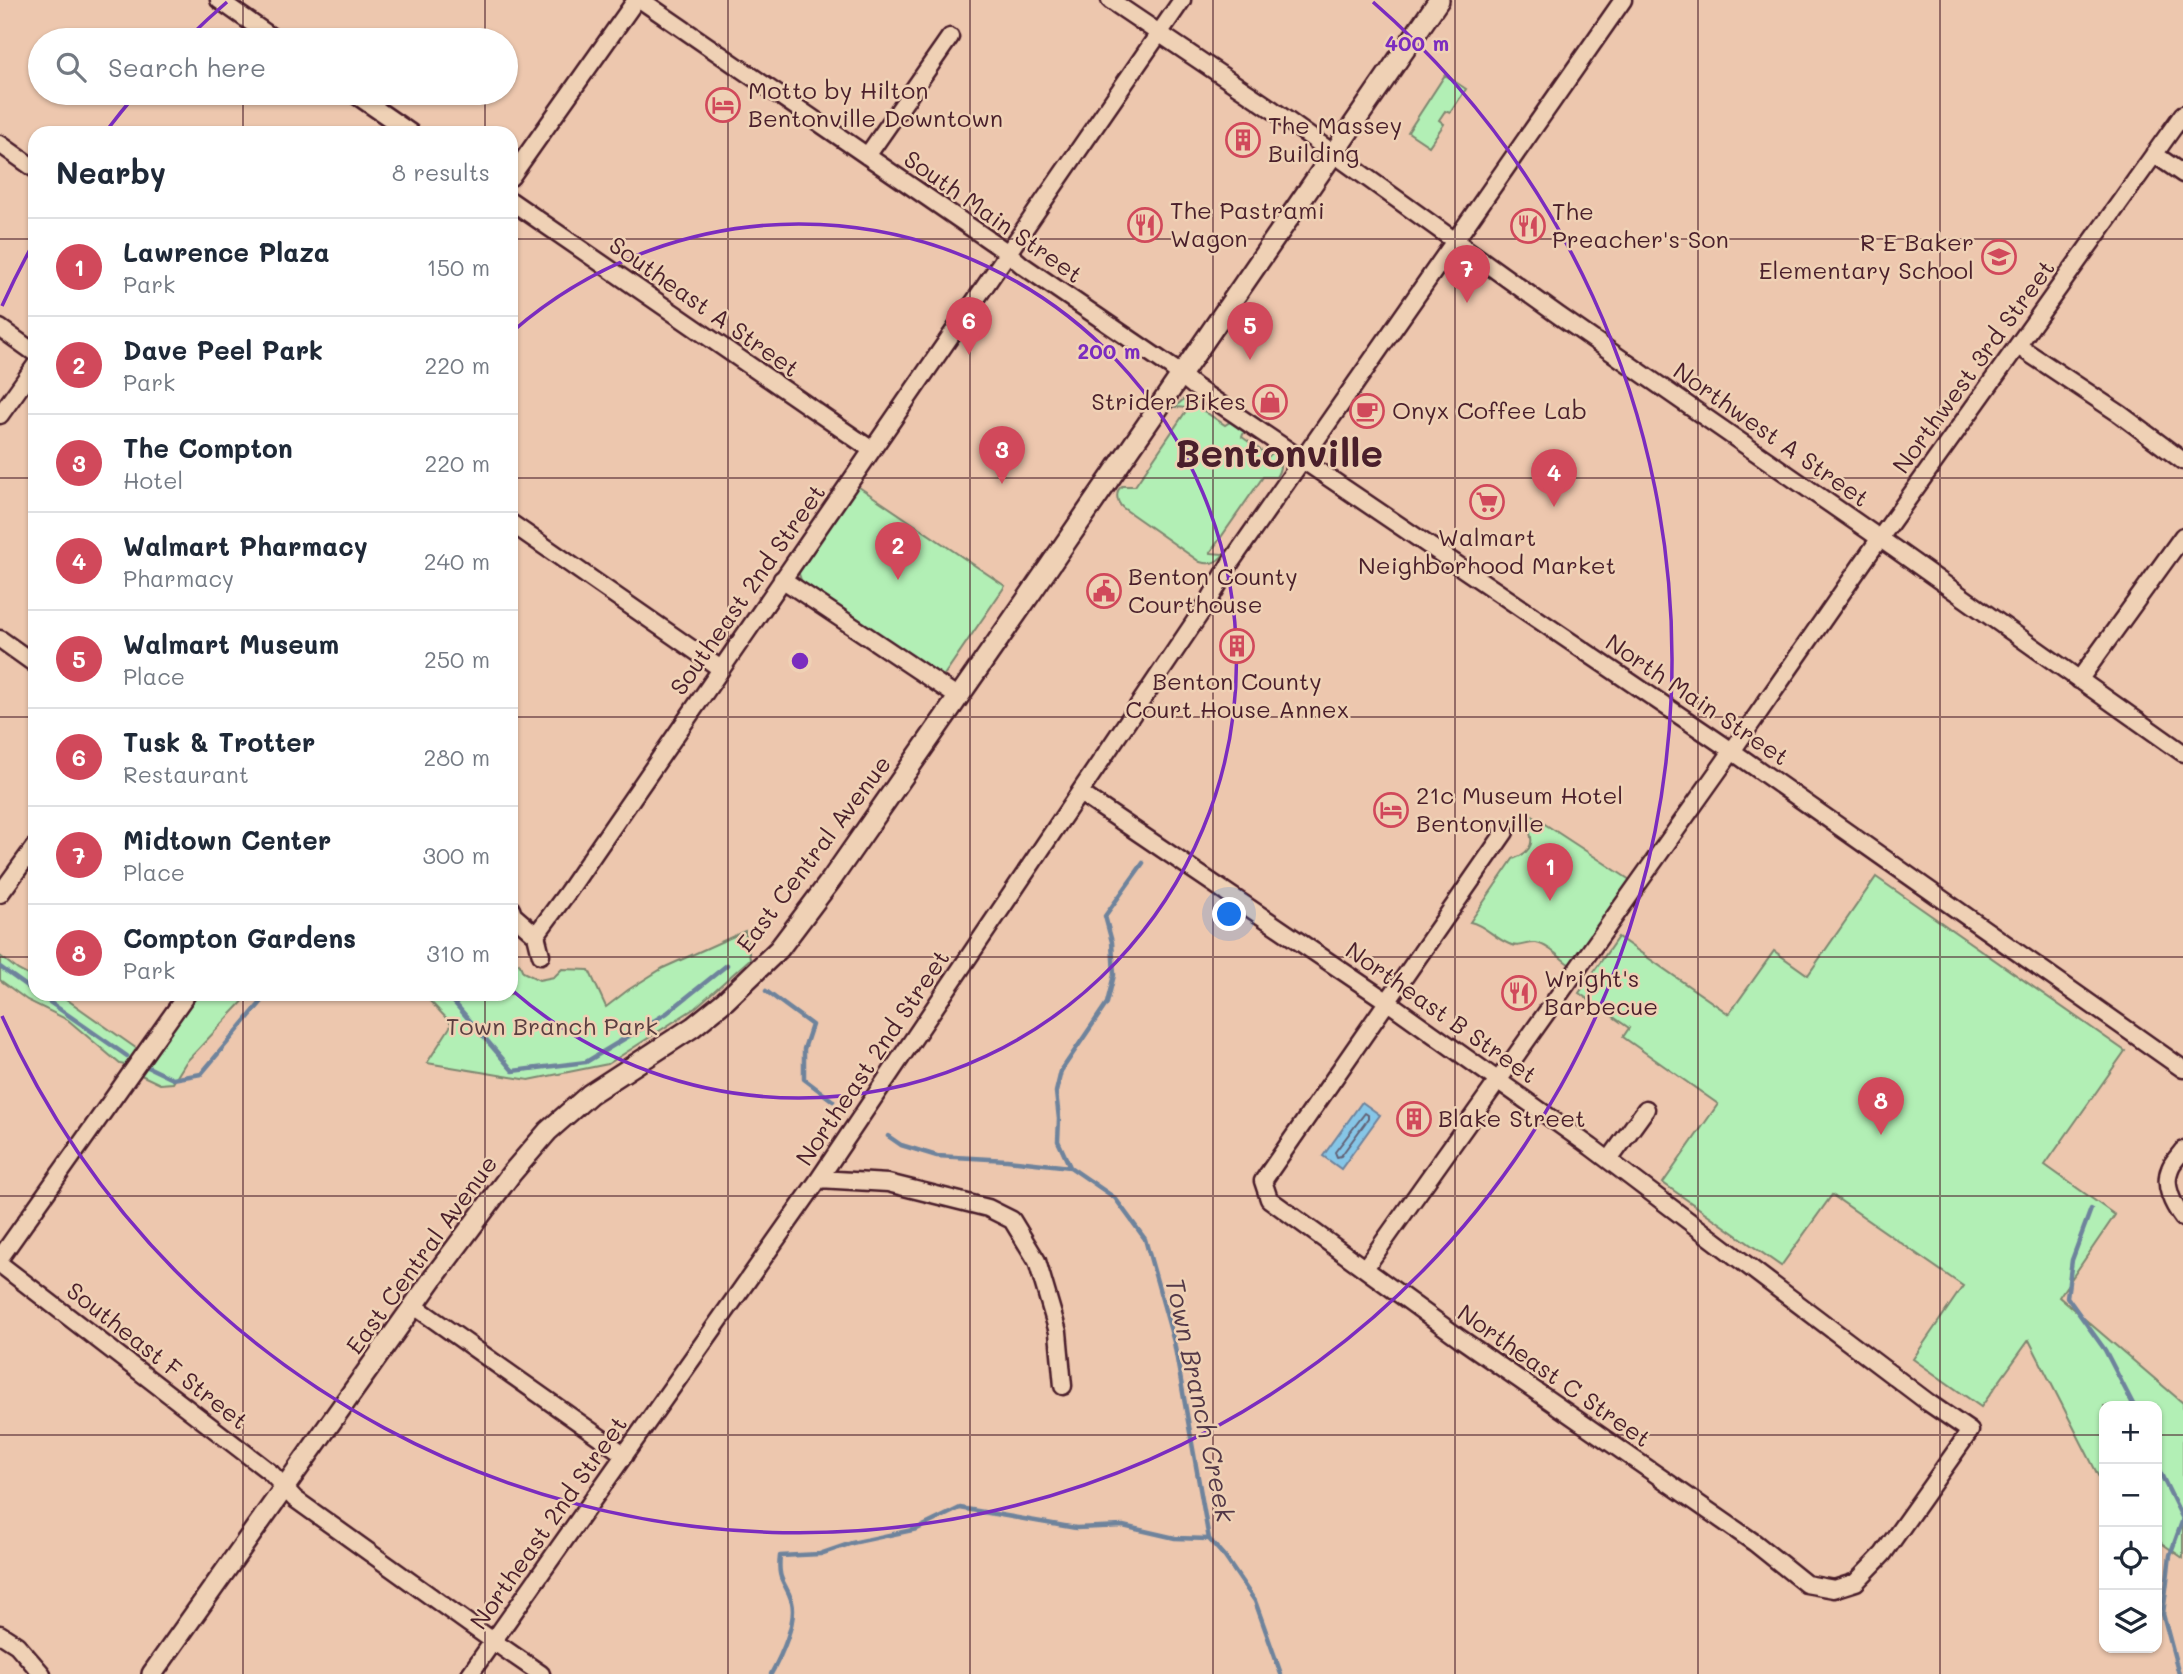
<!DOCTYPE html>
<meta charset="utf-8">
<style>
:root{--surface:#fff;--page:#f2f2f3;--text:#1f2937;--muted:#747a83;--line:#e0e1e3;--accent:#d1495b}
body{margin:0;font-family:Mali,sans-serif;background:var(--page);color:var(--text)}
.controls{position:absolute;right:21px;bottom:21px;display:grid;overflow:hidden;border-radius:14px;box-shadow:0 2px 5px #0004}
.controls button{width:63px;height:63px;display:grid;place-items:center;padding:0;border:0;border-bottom:2px solid var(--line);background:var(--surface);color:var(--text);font:35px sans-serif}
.you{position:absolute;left:1230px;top:915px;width:24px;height:24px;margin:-18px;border:5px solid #fff;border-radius:50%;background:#1a73e8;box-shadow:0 0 0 10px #1a73e833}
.badge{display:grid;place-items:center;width:46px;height:46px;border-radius:50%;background:var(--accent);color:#fff;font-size:23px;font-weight:700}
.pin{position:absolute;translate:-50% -58px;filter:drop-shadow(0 2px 4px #0008)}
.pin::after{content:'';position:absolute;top:37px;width:24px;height:21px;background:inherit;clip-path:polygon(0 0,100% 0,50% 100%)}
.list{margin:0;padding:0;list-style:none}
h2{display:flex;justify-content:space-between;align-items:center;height:91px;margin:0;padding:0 28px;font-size:30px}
h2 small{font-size:23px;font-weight:400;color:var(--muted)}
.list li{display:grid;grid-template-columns:46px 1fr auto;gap:21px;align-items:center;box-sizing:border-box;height:98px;padding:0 28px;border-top:2px solid var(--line)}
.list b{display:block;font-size:26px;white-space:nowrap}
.list p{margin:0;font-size:23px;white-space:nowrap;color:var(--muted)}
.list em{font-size:23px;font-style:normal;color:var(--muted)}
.icon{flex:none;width:38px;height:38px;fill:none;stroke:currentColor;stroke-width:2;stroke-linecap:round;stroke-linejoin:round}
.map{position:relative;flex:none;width:2183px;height:1674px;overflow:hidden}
.search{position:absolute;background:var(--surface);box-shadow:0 2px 5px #0004;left:28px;top:28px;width:490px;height:77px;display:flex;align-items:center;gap:18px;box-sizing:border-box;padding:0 24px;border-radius:38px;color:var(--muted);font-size:26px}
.panel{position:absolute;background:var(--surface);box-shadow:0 2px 5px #0004;left:28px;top:126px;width:490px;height:875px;border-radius:21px}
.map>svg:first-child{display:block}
.green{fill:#b2efb5;stroke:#7e8770;stroke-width:2}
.water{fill:#86c6e7;stroke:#6e839c;stroke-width:2}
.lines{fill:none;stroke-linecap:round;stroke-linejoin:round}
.shore{stroke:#626276;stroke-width:2}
.stream{stroke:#6e839c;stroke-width:4.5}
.minor-casing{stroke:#4a1f2b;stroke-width:21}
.major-casing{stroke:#4a1f2b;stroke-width:24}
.minor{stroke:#efd1b5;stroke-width:16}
.major{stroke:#efd1b5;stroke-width:19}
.grid{fill:none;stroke:#4a1f2b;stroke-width:2;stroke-opacity:0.55}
.ring{fill:none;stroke:#7b2cbf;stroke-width:3.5}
.labels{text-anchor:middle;stroke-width:5;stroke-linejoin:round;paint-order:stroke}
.poi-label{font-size:24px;fill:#4a1f2b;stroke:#efd1b5;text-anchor:start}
.street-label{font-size:24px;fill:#4a1f2b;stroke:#efd1b5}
.park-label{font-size:24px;fill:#5a3e40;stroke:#efd1b5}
.water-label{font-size:26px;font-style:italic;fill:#533847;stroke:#efd1b5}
.town-label{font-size:38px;font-weight:bold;fill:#4a1f2b;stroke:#efd1b5}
.centre{fill:#7b2cbf;stroke:#efd1b5;stroke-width:3.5}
.ring-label{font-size:21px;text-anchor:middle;font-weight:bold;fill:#7b2cbf;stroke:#efd1b5;stroke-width:5;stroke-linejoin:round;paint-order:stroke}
</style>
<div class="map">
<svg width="2183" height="1674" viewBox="0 0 2183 1674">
<rect width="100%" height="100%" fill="#edc7ae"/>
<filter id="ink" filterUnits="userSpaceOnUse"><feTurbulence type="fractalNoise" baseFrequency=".0143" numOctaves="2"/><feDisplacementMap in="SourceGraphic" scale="14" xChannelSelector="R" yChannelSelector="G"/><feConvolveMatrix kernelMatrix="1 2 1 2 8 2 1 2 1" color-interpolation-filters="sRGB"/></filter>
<g filter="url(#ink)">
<path class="green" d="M1445,75L1466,89L1450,113L1445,111L1439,120L1444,124L1429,146L1408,132Z
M1185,398H1193L1200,402L1198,407L1225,425L1230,422L1244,432L1242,437L1269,456L1273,452C1282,460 1282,468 1276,477H1263L1210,553L1224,554C1217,563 1210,565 1200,562L1123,508C1116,502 1115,491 1122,486H1135L1188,408L1175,407Z
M856,485L1005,586L942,678L802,583L798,571Z
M1531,815L1630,880L1570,965C1560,958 1548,945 1536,943C1527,942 1519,949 1509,944C1494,938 1485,925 1470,922L1513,859C1533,852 1536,840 1525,823Z
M1876,877L2125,1051L2045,1165L2115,1215L2059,1297L2183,1403V1558L2157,1540V1406H2104V1487L2029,1340L1981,1407L1913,1359L1963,1286L1832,1195L1781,1266L1663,1183L1718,1104L1623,1037L1629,1028L1579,993L1618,937L1729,1014L1774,951L1808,975Z
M745,931L750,959L695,1008L608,1064L529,1080L427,1063L452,1024L423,994H511V967L519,963L523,972L539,980L554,977L562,969L589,970L606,1007L628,990L663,968Z
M0,956L18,970L35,979V994H59L140,1051L130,1066L120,1064L68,1020L27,1000L0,980Z
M196,994H250L186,1062L173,1083L160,1084L139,1074Z"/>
<path class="water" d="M1362,1102L1380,1115L1341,1169L1323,1156Z"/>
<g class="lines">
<path class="shore" d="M1365,1113L1368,1115V1119L1341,1156L1337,1157L1335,1152Z"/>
<path class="stream" d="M0,967L35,992
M766,991L812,1025L804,1049V1079L833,1101
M38,994L127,1056
M447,994L513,1071L586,1062L667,1013L727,965
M148,1067L173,1079L201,1074L263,1000L270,994
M888,1136L901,1145L937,1156L1007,1160L1070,1167L1115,1198L1145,1239L1174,1342L1209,1539L1225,1557L1255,1601L1281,1674
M1070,1167L1058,1141L1059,1119L1056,1092L1061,1071L1107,1003L1114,975L1112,942L1105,916L1143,863
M2091,1209L2072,1260L2067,1297L2105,1350L2134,1406
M2157,1466L2183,1519L2170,1555L2163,1614L2179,1674
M771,1674C781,1656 797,1622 792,1602C786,1581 777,1583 780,1556L820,1554L852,1543L917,1529L960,1508L1076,1528L1123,1526L1175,1538L1209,1539"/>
<g class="minor-casing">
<path id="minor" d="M219,0L276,40
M641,0L1008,253L1022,265L1171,367L1195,387L1732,751L2183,1069
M1110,0L1273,110L1558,315L1895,549L2183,753
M353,93L411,133
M0,144L35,169
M2154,154L2183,174
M867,156L950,37
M511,177L636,0
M511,201L872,450
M0,328L35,353
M2018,346L2120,414L2183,461
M0,415L35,366
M511,523L721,669
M782,579L958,697
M0,639L35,664
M2079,680L2183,536
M1080,793L1388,1002L1591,1147L1929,1403L1970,1431L1883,1554L1856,1582L1834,1589L1806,1584L1755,1543L1461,1339L1269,1199L1263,1181L1505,832
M0,894L35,846
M511,909L513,915L536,935
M541,955L536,935L567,893L1182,0
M2183,1150C2179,1156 2172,1162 2170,1169C2163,1185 2173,1205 2183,1218
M1609,1160L1646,1109
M819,1179L888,1183L988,1208L1012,1220L1037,1261L1058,1332L1063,1386
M0,1258L187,994
M0,1264L271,1473L295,1499L493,1641L541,1674
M1365,1268L1723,764L1880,538L2183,114
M413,1305L625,1455
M0,1634L17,1645L42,1674
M470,1674L819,1179L1210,599L1231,562L1623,0"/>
</g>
<g class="major-casing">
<path id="major" d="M152,1674L434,1277L511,1174L548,1131L590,1094L693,1027L725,1001L779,949L831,880L1031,593L1439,0"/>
</g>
<use href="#minor" class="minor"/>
<use href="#major" class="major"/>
</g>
</g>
<path class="grid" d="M243,0V40M485,0V40M728,0V1674M970,0V1674M1213,0V1674M1455,0V1674M1698,0V1674M1940,0V1674M243,93V133M485,93V133M0,239H35M511,239H2183M0,478H35M511,478H2183M0,717H35M511,717H2183M0,957H35M511,957H2183M243,994V1674M485,994V1674M0,1196H2183M0,1435H2104M2157,1435H2183"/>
<g class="ring">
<path d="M513 331A437 437 0 1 1 513 991"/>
<path d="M2 306A873 873 0 0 1 33 244M107 130A873 873 0 0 1 136 94M188 38A873 873 0 0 1 227 2M1373 2A873 873 0 1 1 2 1016"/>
</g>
<defs>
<g id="hotel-ring" transform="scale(1.75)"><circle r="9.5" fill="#efd1b5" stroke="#d1495b" stroke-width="1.5"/><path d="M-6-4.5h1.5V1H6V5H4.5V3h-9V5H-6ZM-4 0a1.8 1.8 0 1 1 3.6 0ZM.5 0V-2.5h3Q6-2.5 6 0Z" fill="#d1495b"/></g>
<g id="building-ring" transform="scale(1.75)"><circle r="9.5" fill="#efd1b5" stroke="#d1495b" stroke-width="1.5"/><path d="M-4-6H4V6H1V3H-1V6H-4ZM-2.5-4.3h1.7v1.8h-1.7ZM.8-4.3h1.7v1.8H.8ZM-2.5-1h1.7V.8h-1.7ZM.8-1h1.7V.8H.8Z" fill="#d1495b"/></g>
<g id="restaurant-ring" transform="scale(1.75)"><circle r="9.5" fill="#efd1b5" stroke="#d1495b" stroke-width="1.5"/><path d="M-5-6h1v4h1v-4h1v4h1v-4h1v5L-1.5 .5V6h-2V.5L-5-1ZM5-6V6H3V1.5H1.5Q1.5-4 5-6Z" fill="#d1495b"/></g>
<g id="school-ring" transform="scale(1.75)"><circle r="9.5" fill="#efd1b5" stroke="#d1495b" stroke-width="1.5"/><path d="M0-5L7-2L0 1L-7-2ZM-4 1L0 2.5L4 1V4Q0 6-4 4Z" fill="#d1495b"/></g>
<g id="shop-ring" transform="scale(1.75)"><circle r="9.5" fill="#efd1b5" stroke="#d1495b" stroke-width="1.5"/><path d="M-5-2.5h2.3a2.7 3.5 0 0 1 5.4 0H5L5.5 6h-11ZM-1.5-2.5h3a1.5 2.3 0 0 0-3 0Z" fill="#d1495b"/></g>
<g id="cafe-ring" transform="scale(1.75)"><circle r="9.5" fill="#efd1b5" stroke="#d1495b" stroke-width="1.5"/><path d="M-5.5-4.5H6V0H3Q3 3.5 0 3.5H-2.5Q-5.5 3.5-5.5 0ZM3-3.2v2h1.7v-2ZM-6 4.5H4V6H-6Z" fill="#d1495b"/></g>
<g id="supermarket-ring" transform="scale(1.75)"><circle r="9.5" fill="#efd1b5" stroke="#d1495b" stroke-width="1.5"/><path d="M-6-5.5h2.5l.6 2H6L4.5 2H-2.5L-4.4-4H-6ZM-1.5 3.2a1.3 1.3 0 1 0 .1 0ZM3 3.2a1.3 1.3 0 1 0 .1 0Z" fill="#d1495b"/></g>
<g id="civic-ring" transform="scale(1.75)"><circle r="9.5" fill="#efd1b5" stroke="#d1495b" stroke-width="1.5"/><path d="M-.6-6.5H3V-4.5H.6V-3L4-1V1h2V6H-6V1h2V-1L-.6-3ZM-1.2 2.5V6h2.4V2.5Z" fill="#d1495b"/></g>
</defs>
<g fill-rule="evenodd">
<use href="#hotel-ring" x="723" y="105"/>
<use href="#building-ring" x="1243" y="140"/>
<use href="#restaurant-ring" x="1145" y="225"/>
<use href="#restaurant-ring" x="1528" y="226"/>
<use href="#school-ring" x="1999" y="257"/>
<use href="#shop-ring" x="1270" y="402"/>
<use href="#cafe-ring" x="1367" y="411"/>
<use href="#supermarket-ring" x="1487" y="502"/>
<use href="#civic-ring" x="1104" y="591"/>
<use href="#building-ring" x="1237" y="646"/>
<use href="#hotel-ring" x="1391" y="810"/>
<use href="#restaurant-ring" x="1519" y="993"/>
<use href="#building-ring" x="1414" y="1119"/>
</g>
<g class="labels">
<g class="poi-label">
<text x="748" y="99">Motto by Hilton<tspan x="748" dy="28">Bentonville Downtown</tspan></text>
<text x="1268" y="134">The Massey<tspan x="1268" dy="28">Building</tspan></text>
<text x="1170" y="219">The Pastrami<tspan x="1170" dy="28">Wagon</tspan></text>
<text x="1552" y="220">The<tspan x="1552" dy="28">Preacher's Son</tspan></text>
<text x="1974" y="251" text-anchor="end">R E Baker<tspan x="1974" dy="28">Elementary School</tspan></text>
<text x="1246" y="410" text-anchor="end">Strider Bikes</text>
<text x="1392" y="419">Onyx Coffee Lab</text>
<text x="1487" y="546" text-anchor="middle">Walmart<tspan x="1487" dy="28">Neighborhood Market</tspan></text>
<text x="1128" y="585">Benton County<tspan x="1128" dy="28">Courthouse</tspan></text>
<text x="1237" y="690" text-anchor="middle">Benton County<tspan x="1237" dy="28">Court House Annex</tspan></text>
<text x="1416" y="804">21c Museum Hotel<tspan x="1416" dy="28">Bentonville</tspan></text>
<text x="1544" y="987">Wright's<tspan x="1544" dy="28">Barbecue</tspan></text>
<text x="1438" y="1127">Blake Street</text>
</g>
<g class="street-label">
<text transform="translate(993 217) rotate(35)" y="8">South Main Street</text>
<text transform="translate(704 307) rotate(35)" y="8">Southeast A Street</text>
<text transform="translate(1974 367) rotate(-54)" y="8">Northwest 3rd Street</text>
<text transform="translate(1771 435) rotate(35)" y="8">Northwest A Street</text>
<text transform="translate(748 590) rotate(-55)" y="8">Southeast 2nd Street</text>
<text transform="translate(1697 700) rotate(34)" y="8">North Main Street</text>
<text transform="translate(814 854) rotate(-53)" y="8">East Central Avenue</text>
<text transform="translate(1441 1013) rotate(35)" y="8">Northeast B Street</text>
<text transform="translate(873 1058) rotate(-56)" y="8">Northeast 2nd Street</text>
<text transform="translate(422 1255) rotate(-54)" y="8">East Central Avenue</text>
<text transform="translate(157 1356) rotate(38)" y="8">Southeast F Street</text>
<text transform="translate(1554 1376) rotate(35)" y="8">Northeast C Street</text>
<text transform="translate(549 1523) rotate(-55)" y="8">Northeast 2nd Street</text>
</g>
<g class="park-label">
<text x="552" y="1035">Town Branch Park</text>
</g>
<g class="water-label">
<text transform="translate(1200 1400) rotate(78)" y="9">Town Branch Creek</text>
</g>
<g class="town-label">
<text x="1279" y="467">Bentonville</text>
</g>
</g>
<circle cx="800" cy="661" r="10" class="centre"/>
<g class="ring-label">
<text x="1417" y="51">400 m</text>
<text x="1109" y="359">200 m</text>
</g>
</svg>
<div class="controls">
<button>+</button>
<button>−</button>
<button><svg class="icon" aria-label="locate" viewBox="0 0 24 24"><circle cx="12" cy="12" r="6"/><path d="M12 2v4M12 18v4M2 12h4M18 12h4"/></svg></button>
<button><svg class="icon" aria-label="layers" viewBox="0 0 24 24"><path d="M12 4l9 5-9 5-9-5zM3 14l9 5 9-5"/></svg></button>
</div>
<div class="you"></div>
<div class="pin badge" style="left:1550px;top:901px">1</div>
<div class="pin badge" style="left:898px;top:580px">2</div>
<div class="pin badge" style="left:1002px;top:484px">3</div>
<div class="pin badge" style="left:1554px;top:507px">4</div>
<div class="pin badge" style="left:1250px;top:360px">5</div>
<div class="pin badge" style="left:969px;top:355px">6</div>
<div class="pin badge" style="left:1467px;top:303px">7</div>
<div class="pin badge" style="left:1881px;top:1135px">8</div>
<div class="search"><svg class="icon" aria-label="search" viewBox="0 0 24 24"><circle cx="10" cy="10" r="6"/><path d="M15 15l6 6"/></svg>Search here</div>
<section class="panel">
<h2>Nearby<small>8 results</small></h2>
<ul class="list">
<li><span class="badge">1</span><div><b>Lawrence Plaza</b><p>Park</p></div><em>150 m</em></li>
<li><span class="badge">2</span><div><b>Dave Peel Park</b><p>Park</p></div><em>220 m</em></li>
<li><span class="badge">3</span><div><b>The Compton</b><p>Hotel</p></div><em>220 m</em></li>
<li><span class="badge">4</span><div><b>Walmart Pharmacy</b><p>Pharmacy</p></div><em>240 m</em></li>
<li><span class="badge">5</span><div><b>Walmart Museum</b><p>Place</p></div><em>250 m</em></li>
<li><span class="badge">6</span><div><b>Tusk &amp; Trotter</b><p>Restaurant</p></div><em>280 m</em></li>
<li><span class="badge">7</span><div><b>Midtown Center</b><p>Place</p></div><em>300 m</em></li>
<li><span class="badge">8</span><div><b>Compton Gardens</b><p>Park</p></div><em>310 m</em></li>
</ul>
</section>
</div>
